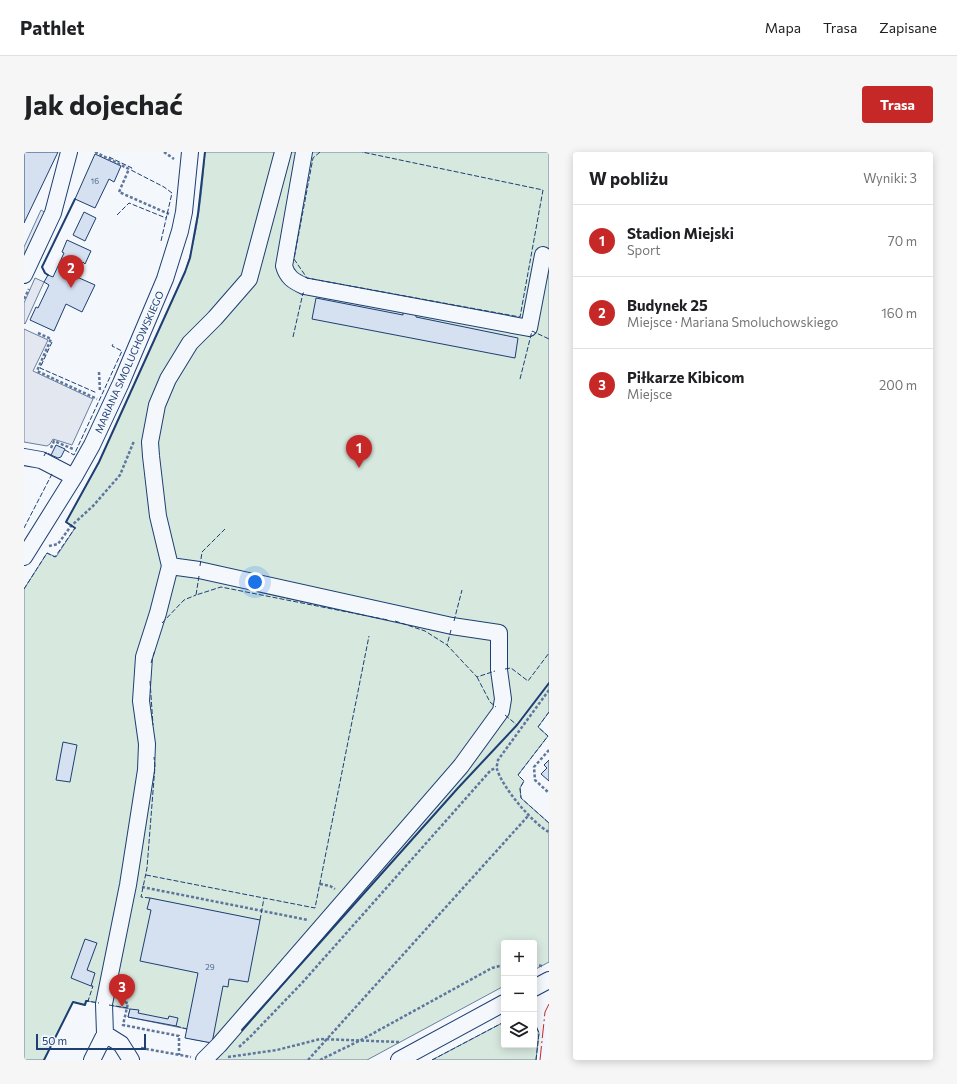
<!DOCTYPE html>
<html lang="pl">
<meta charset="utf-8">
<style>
:root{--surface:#fff;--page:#f6f6f6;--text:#202124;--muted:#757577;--line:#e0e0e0;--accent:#c62828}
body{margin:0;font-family:Commissioner,sans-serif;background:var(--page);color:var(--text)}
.controls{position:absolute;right:12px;bottom:12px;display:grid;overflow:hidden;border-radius:4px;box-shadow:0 2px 10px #0003}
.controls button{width:36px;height:36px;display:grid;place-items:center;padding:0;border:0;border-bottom:1px solid var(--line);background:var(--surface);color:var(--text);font:20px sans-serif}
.scale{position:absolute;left:12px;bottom:10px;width:110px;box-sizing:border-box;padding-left:4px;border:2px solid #1d3f73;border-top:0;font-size:11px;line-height:14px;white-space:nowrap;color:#1d3f73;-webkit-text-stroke:3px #f4f7fb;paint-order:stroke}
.you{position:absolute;left:231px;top:430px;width:14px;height:14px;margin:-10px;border:3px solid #fff;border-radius:50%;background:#1a73e8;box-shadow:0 0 0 6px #1a73e833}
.badge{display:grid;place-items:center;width:26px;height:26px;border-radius:50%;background:var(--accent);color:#fff;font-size:13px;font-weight:700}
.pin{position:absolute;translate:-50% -33px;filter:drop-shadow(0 1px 2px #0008)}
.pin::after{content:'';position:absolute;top:21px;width:14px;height:12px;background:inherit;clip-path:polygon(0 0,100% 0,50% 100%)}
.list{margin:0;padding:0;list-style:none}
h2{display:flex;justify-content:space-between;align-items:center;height:52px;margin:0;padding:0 16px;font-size:17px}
h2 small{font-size:13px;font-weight:400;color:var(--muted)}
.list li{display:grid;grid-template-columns:26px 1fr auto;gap:12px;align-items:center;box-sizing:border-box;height:72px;padding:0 16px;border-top:1px solid var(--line)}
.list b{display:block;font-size:15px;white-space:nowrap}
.list p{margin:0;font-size:13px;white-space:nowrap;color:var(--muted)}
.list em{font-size:13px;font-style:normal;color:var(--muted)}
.icon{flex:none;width:22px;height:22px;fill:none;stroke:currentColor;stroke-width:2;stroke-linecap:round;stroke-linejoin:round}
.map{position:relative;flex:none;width:525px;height:908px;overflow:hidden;border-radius:4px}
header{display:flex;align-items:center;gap:24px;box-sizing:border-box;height:56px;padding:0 20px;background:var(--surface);border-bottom:1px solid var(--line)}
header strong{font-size:19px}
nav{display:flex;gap:22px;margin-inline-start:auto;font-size:14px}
.intro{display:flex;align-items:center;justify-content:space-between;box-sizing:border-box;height:96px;padding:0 24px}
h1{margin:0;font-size:28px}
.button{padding:10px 18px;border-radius:4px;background:var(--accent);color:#fff;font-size:14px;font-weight:700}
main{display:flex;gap:24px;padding:0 24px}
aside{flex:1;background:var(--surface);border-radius:4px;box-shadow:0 2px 10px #0003}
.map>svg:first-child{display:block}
.green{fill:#d7e8df;stroke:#687fa3}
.parking{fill:#e3e8f0;stroke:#687fa3}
.building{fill:#d5e0f0;stroke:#1d3f73}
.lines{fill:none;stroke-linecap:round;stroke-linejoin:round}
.minor-casing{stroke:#1d3f73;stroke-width:18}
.path{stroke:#5e769c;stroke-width:2.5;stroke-dasharray:3 2;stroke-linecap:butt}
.minor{stroke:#f4f7fb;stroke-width:16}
.fence{stroke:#1d3f73;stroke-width:1;stroke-dasharray:5 2;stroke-linecap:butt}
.wall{stroke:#1d3f73;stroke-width:2}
.power{stroke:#c62828;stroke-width:1;stroke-dasharray:14 3 2 3;stroke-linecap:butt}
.labels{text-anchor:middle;stroke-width:3;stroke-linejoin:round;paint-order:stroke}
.number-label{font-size:8px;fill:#4b6792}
.street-label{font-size:10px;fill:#1d3f73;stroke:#f4f7fb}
</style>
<header>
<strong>Pathlet</strong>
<nav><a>Mapa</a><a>Trasa</a><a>Zapisane</a></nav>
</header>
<div class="intro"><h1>Jak dojechać</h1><a class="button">Trasa</a></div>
<main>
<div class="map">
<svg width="525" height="908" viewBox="0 0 525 908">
<rect width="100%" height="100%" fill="#f4f7fb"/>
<path class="green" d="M181,0H525V560L514,575L524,584L494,623L500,629L496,636L497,646L525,671V810L510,818V791H480V834L343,908H192L204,894L167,887L163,877L104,865L106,857L63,849L61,853L49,850L20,908H0V437L23,401L32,405L51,376L42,370L75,310L161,120C174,82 178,40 181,0Z
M510,869L515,881L512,908H408L480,870V893H510Z"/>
<path class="parking" d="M17,58L22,61L0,108V95Z
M11,126L20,130L1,172L0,171V151Z
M0,177L24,188L9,219L69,247L48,293L29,287L26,292L23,294L0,290Z"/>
<path class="building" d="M0,0H34L0,71Z
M71,2L97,14L90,30L85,27L71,56L51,47Z
M60,60L72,66L61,89L49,83Z
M43,88L67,99L61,112L59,110L53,125L71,133L58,160L42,152L30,179L6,168L12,155L14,156L25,133L20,130L24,123L29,125L40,101L38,100Z
M292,146L379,163V160L392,163V165L494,186L491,206L288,167Z
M32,293L41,297L37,305L34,306L27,303Z
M39,590L53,593L46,630L32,628Z
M525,608V629L517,622L523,616L520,613Z
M126,746L236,768L224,830L205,827L204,835L199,834L188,891L161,886L174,821L116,809L127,758L123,757Z
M61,787L73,791L63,818L71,821L67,834L47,826Z
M106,857L115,858L114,861L144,867L145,864L154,866L152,874L104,865Z"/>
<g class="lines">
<g class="minor-casing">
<path id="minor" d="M280,0L260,114C263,125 269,129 280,134L505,176L519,103
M0,123L29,61L45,0
M0,305L17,308L50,325
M0,405L50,325L68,293L97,231L141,127L156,79L160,60L166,0
M146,414L175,418L428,474L475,481V518L479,547L477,559L437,614L195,893L180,908
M510,836L525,828
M81,882L97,892L107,908
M68,908L81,882L80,852L104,733L122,618L123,592L117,549L120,505L134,461L146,414L134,364L127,304L126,290L133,253L144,227L166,191L191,166L225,127L259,0
M375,908L480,851"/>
</g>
<path class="path" d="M71,0L105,17L95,40L145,62
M140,0L150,7
M0,147L5,137
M14,181L27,187L13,219L73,247
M75,220L76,240
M27,296L30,289L49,297
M25,394L34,392L47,374L69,354L96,323L110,289
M525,538L474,608C474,611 472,614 473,617C478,635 509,672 525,680
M525,598L510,615L511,628L525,641
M296,732L306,734L311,737
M118,735L284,768
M510,813L519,814
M96,849L104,851L99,873L155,884V903
M215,895L226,885L278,831L467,618L472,616
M117,896L167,905
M204,905L253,898L296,887L375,890
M284,908L504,664
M296,908L337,888L468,816L480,813"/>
<use href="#minor" class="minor"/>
<path class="fence" d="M296,0L289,6L270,107L283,126L496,165L519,38L338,0
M85,5L108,16L107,18L140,35L148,41L137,89
M93,63L105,51L142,66
M269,185L279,141H280
M28,190L16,216L73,241
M496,227L508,179L525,187
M41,298L50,303L98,199L88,194L89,192
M20,304L22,300L27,303
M0,376L28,322H27
M176,414L178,400L201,377
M175,424L172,443L197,435L364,468
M0,437L23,401L31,405L51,376
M371,469L401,479L423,493
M430,469L438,438
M138,471L160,448L172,443
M427,478L423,493L453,525L471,519
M127,511L131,498
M481,517L487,516L504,529L525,501
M453,525L466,550L472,555
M126,529L129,573
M525,560L514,575L524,584L494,623L500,629L496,636L497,646L525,671
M481,563L493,573
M122,723L291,756L345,484
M126,746L117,745L123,716L131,614L130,605
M236,768L240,746
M67,834H69L64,849L75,851
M85,853L104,856
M510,869L515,881L512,908
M152,874L163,877
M408,908L480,870"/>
<path class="wall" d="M24,123L21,121L18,115L51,47
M51,376L42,370L75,310L161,120L166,106L174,62L181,0
M218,878L434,636L493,573L525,531
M20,908L49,850L61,853L62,849H64"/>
<path class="power" d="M516,908L521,860L525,852"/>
</g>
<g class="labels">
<g class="number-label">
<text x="71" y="32">16</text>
<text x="186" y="818">29</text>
</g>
<g class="street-label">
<text transform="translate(105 210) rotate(-66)" y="4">MARIANA SMOLUCHOWSKIEGO</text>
</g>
</g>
</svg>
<div class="controls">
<button>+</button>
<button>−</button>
<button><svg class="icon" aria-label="layers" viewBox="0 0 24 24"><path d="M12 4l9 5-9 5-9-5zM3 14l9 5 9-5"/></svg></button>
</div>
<div class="scale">50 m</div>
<div class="you"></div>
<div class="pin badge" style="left:335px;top:316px">1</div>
<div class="pin badge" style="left:47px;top:136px">2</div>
<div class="pin badge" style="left:98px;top:855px">3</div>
</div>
<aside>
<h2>W pobliżu<small>Wyniki: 3</small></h2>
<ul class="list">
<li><span class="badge">1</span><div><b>Stadion Miejski</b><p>Sport</p></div><em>70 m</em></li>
<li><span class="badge">2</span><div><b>Budynek 25</b><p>Miejsce · Mariana Smoluchowskiego</p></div><em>160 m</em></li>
<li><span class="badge">3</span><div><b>Piłkarze Kibicom</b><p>Miejsce</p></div><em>200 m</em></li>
</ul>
</aside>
</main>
